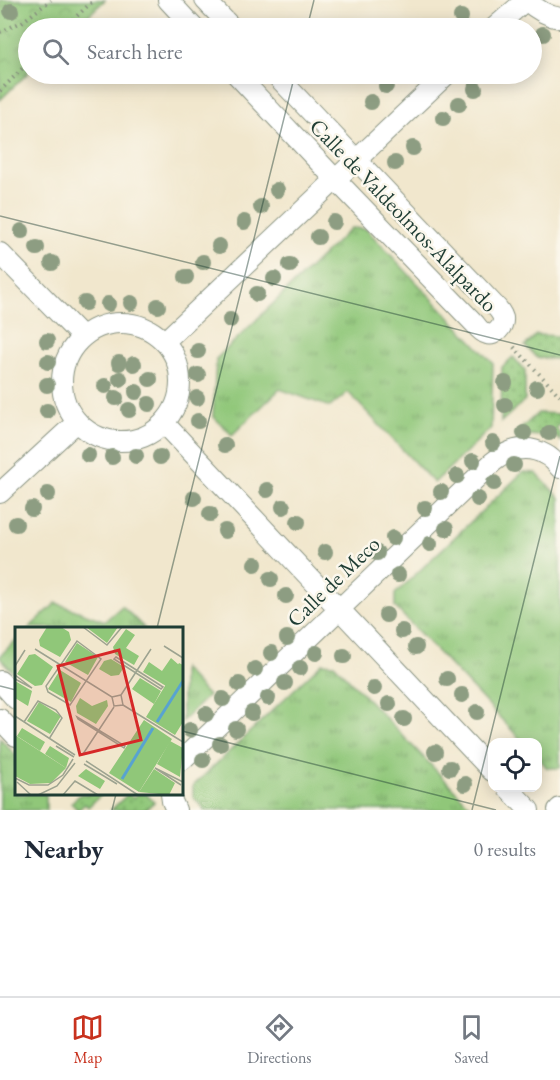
<!DOCTYPE html>
<style>
:root{--surface:#fff;--page:#f6f6f7;--text:#1f2937;--muted:#747a83;--line:#e0e1e3;--accent:#c8321e}
body{margin:0;font-family:"EB Garamond",serif;background:var(--page);color:var(--text)}
.controls{position:absolute;right:18px;bottom:18px;display:grid;overflow:hidden;border-radius:12px;box-shadow:0 3px 15px #0003}
.controls button{width:54px;height:54px;display:grid;place-items:center;padding:0;border:0;border-bottom:2px solid var(--line);background:var(--surface);color:var(--text);font:30px sans-serif}
.list{margin:0;padding:0;list-style:none}
h2{display:flex;justify-content:space-between;align-items:center;height:78px;margin:0;padding:0 24px;font-size:26px}
h2 small{font-size:20px;font-weight:400;color:var(--muted)}
.icon{flex:none;width:33px;height:33px;fill:none;stroke:currentColor;stroke-width:2;stroke-linecap:round;stroke-linejoin:round}
.map{position:relative;flex:none;width:560px;height:810px;overflow:hidden}
.search{position:absolute;background:var(--surface);box-shadow:0 3px 15px #0003;left:18px;right:18px;top:18px;height:66px;display:flex;align-items:center;gap:15px;box-sizing:border-box;padding:0 21px;border-radius:33px;color:var(--muted);font-size:22px}
.sheet{height:186px;background:var(--surface)}
nav{display:flex;justify-content:space-around;align-items:center;box-sizing:border-box;height:84px;border-top:2px solid var(--line);background:var(--surface);font-size:16px;color:var(--muted)}
nav a{display:grid;justify-items:center;gap:3px}
nav .on{color:var(--accent)}
.map>svg:first-child{display:block}
.grass{fill:url(#grass-tufts);stroke:#588256;stroke-width:1.5}
.park{fill:url(#park-crowns);stroke:#588256;stroke-width:1.5}
.garden{fill:url(#garden-dots);stroke:#588256;stroke-width:1.5}
.lines{fill:none;stroke-linecap:round;stroke-linejoin:round}
.street-casing{stroke:#889280;stroke-width:22}
.path{stroke:#889280;stroke-width:4;stroke-dasharray:1.5 4.5;stroke-linecap:butt}
.street{stroke:#fff;stroke-width:20}
.tree{fill:#8d9d82}
.ticks{fill:none;stroke:#1f3d34;stroke-width:1.5;stroke-opacity:0.45}
.labels{text-anchor:middle;stroke-width:5;stroke-linejoin:round;paint-order:stroke}
.street-label{font-size:22px;fill:#1f3d34;stroke:#fbf7ec}
.inset-river{fill:none;stroke:#58a3d0;stroke-width:3}
.inset-road{fill:none;stroke:#9da390;stroke-width:1.5}
.view{fill:#d62828;fill-opacity:0.15;stroke:#d62828;stroke-width:3}
.inset-edge{fill:none;stroke:#1f3d34;stroke-width:3}
</style>
<div class="map">
<svg width="560" height="810" viewBox="0 0 560 810">
<defs>
<pattern id="grass-tufts" width="24" height="20" patternUnits="userSpaceOnUse" patternTransform="scale(1.5)"><rect width="24" height="20" fill="#90c779"/><path d="M3 7l-1-3M5 7V3M7 7l1-3M15 17l-1-3M17 17v-4M19 17l1-3" fill="none" stroke="#75a364"/></pattern>
<pattern id="park-crowns" width="20" height="18" patternUnits="userSpaceOnUse" patternTransform="scale(1.5)"><rect width="20" height="18" fill="#90c779"/><path d="M2 6a3 3 0 1 1 6 0M12 15a3 3 0 1 1 6 0" fill="none" stroke="#75a364"/></pattern>
<pattern id="garden-dots" width="8" height="8" patternUnits="userSpaceOnUse" patternTransform="scale(1.5)"><rect width="8" height="8" fill="#90c779"/><path d="M2 2h.1M6 6h.1" fill="none" stroke="#75a364" stroke-width="1.8" stroke-linecap="round"/></pattern>
</defs>
<rect width="100%" height="100%" fill="#fbf7ec"/>
<filter id="ink" filterUnits="userSpaceOnUse"><feTurbulence type="fractalNoise" baseFrequency=".0167" numOctaves="2"/><feDisplacementMap in="SourceGraphic" scale="12" xChannelSelector="R" yChannelSelector="G"/><feConvolveMatrix kernelMatrix="1 2 1 2 8 2 1 2 1" color-interpolation-filters="sRGB"/></filter>
<filter id="wash" filterUnits="userSpaceOnUse"><feTurbulence type="fractalNoise" baseFrequency=".008" numOctaves="4" result="noise"/><feDisplacementMap in="SourceGraphic" scale="24" xChannelSelector="R" yChannelSelector="G"/><feGaussianBlur stdDeviation="1.35" result="paint"/><feColorMatrix in="noise" values="0 0 0 0 0 0 0 0 0 0 0 0 0 0 0 0 0 1.4 0 .05"/><feComposite in="paint" operator="in"/></filter>
<g filter="url(#wash)">
<rect width="100%" height="100%" fill="#f1e7cd"/>
<path class="grass" d="M351,228L366,229L493,363L491,428L434,483L348,392L330,407L280,389L232,435L213,416L216,359Z
M523,472L536,473L560,498V768H547L538,757V742H523L395,607V594Z
M56,603L105,621L122,606L144,628H29Z
M16,640V676L0,658V656Z
M322,663L334,664L474,810H205L193,797V786Z
M182,668L208,696L182,721Z
M0,738L16,756V794H46V810H0Z"/>
<path class="park" d="M0,0H105L75,28H28V73L0,100Z"/>
<path class="garden" d="M536,335L560,336V359L537,358L525,346Z
M513,357L525,370V400L501,422L502,367Z
M538,413L560,414V424L556,428L560,433V441L555,436L514,435Z
M81,794H102L88,807L85,804L78,810L71,803Z
M128,794L133,798L137,794H146L154,802L145,810H111Z"/>
</g>
<g filter="url(#ink)">
<g class="lines">
<g class="street-casing">
<path id="street" d="M168,0L194,28
M205,0L232,28
M526,0C536,9 546,16 560,18
M494,28L526,0
M236,74L336,180L475,324C478,328 482,333 487,334C495,337 504,326 503,318C502,314 500,312 498,309L275,74
M0,253L82,337
M62 382a59 59 0 1 1 118 0a59 59 0 1 1-118 0Z
M165,341L447,74
M164,423L492,771
M0,493L77,422
M0,681L16,699
M0,719L16,736
M182,760L493,462C509,449 527,444 546,455C552,458 556,463 560,468
M508,788L529,810
M171,794L172,801L176,810
M558,810L560,808"/>
</g>
<path class="path" d="M64,28L94,0
M0,32L22,22L51,0
M0,91L28,63
M514,347L560,396"/>
<use href="#street" class="street"/>
</g>
<g class="tree">
<circle cx="11" cy="11" r="8"/>
<circle cx="461" cy="17" r="8"/>
<circle cx="543" cy="34" r="8"/>
<circle cx="386" cy="86" r="8"/>
<circle cx="475" cy="89" r="8"/>
<circle cx="371" cy="102" r="8"/>
<circle cx="459" cy="104" r="8"/>
<circle cx="443" cy="118" r="8"/>
<circle cx="413" cy="148" r="8"/>
<circle cx="395" cy="163" r="8"/>
<circle cx="277" cy="190" r="8"/>
<circle cx="261" cy="207" r="8"/>
<circle cx="244" cy="222" r="8"/>
<circle cx="334" cy="222" r="8"/>
<circle cx="22" cy="231" r="8"/>
<circle cx="318" cy="237" r="8"/>
<circle cx="219" cy="246" r="8"/>
<circle cx="37" cy="248" r="8"/>
<circle cx="203" cy="262" r="8"/>
<circle cx="52" cy="263" r="8"/>
<circle cx="290" cy="265" r="8"/>
<circle cx="186" cy="277" r="8"/>
<circle cx="274" cy="279" r="8"/>
<circle cx="257" cy="294" r="8"/>
<circle cx="85" cy="303" r="8"/>
<circle cx="131" cy="303" r="8"/>
<circle cx="108" cy="304" r="8"/>
<circle cx="158" cy="306" r="8"/>
<circle cx="230" cy="320" r="8"/>
<circle cx="47" cy="341" r="8"/>
<circle cx="198" cy="351" r="8"/>
<circle cx="48" cy="362" r="8"/>
<circle cx="119" cy="363" r="8"/>
<circle cx="134" cy="364" r="8"/>
<circle cx="198" cy="375" r="8"/>
<circle cx="120" cy="379" r="8"/>
<circle cx="150" cy="379" r="8"/>
<circle cx="505" cy="383" r="8"/>
<circle cx="47" cy="385" r="8"/>
<circle cx="105" cy="386" r="8"/>
<circle cx="537" cy="388" r="8"/>
<circle cx="136" cy="392" r="8"/>
<circle cx="116" cy="398" r="8"/>
<circle cx="197" cy="398" r="8"/>
<circle cx="149" cy="404" r="8"/>
<circle cx="505" cy="405" r="8"/>
<circle cx="129" cy="410" r="8"/>
<circle cx="47" cy="411" r="8"/>
<circle cx="198" cy="421" r="8"/>
<circle cx="524" cy="433" r="8"/>
<circle cx="549" cy="433" r="8"/>
<circle cx="493" cy="443" r="8"/>
<circle cx="225" cy="445" r="8"/>
<circle cx="88" cy="455" r="8"/>
<circle cx="136" cy="456" r="8"/>
<circle cx="112" cy="457" r="8"/>
<circle cx="160" cy="457" r="8"/>
<circle cx="473" cy="461" r="8"/>
<circle cx="514" cy="465" r="8"/>
<circle cx="457" cy="476" r="8"/>
<circle cx="494" cy="483" r="8"/>
<circle cx="267" cy="490" r="8"/>
<circle cx="441" cy="492" r="8"/>
<circle cx="48" cy="494" r="8"/>
<circle cx="194" cy="498" r="8"/>
<circle cx="478" cy="499" r="8"/>
<circle cx="283" cy="507" r="8"/>
<circle cx="425" cy="508" r="8"/>
<circle cx="32" cy="509" r="8"/>
<circle cx="210" cy="514" r="8"/>
<circle cx="298" cy="522" r="8"/>
<circle cx="16" cy="524" r="8"/>
<circle cx="446" cy="529" r="8"/>
<circle cx="225" cy="531" r="8"/>
<circle cx="393" cy="538" r="8"/>
<circle cx="430" cy="544" r="8"/>
<circle cx="325" cy="552" r="8"/>
<circle cx="377" cy="553" r="8"/>
<circle cx="255" cy="564" r="8"/>
<circle cx="398" cy="575" r="8"/>
<circle cx="271" cy="579" r="8"/>
<circle cx="286" cy="596" r="8"/>
<circle cx="386" cy="615" r="8"/>
<circle cx="402" cy="631" r="8"/>
<circle cx="287" cy="638" r="8"/>
<circle cx="416" cy="647" r="8"/>
<circle cx="271" cy="653" r="8"/>
<circle cx="316" cy="653" r="8"/>
<circle cx="344" cy="656" r="8"/>
<circle cx="300" cy="668" r="8"/>
<circle cx="255" cy="669" r="8"/>
<circle cx="447" cy="679" r="8"/>
<circle cx="285" cy="683" r="8"/>
<circle cx="239" cy="684" r="8"/>
<circle cx="374" cy="688" r="8"/>
<circle cx="462" cy="695" r="8"/>
<circle cx="268" cy="698" r="8"/>
<circle cx="223" cy="699" r="8"/>
<circle cx="389" cy="704" r="8"/>
<circle cx="477" cy="712" r="8"/>
<circle cx="252" cy="713" r="8"/>
<circle cx="206" cy="714" r="8"/>
<circle cx="404" cy="719" r="8"/>
<circle cx="236" cy="729" r="8"/>
<circle cx="190" cy="730" r="8"/>
<circle cx="220" cy="744" r="8"/>
<circle cx="435" cy="752" r="8"/>
<circle cx="203" cy="760" r="8"/>
<circle cx="450" cy="768" r="8"/>
<circle cx="465" cy="784" r="8"/>
</g>
</g>
<path class="ticks" d="M307,28L314,0M0,216L560,355M157,628L295,74M0,686L16,690M182,731L496,810M112,810L116,794M472,810L560,456"/>
<g class="labels">
<g class="street-label">
<text transform="translate(404 215) rotate(46)" y="8">Calle de Valdeolmos-Alalpardo</text>
<text transform="translate(333 581) rotate(-44)" y="8">Calle de Meco</text>
</g>
</g>
<g transform="translate(15 627)">
<rect width="168" height="168" fill="#f1e7cd"/>
<path d="M32,0H46L54,5L56,13L45,30L25,19L24,13ZM71,0H103L92,16ZM111,2L120,8L111,21L124,29L119,38L100,27L98,20ZM62,16L83,30L73,48L50,35ZM20,27L38,40L27,58L20,59L2,47L14,28ZM156,31L164,38L151,59L128,45L134,35L147,44ZM96,32L109,40L104,48L96,49L84,42L89,34ZM45,43L66,56L56,75L33,62ZM125,51L146,64L139,77L117,62ZM0,54L17,64L13,79L0,71ZM65,71L77,79L92,73L93,79L81,97L62,86L61,79ZM24,75L46,89L35,107L12,94ZM7,101L30,115L25,124L2,109ZM155,114L168,121L165,150L142,137ZM35,119L54,131L51,141L30,127ZM71,142L90,154L85,162L63,149ZM139,142L160,156L154,168L124,165Z" fill="#90c779"/>
<path d="M164,36L168,38V95L160,108L131,90ZM129,93L157,112L124,165L94,146ZM0,108L51,141L36,156L15,157L0,149Z" fill="#90c779"/>
<path class="inset-river" d="M142,95L168,54M107,152L138,101"/>
<path class="inset-road" d="M68,0L92,18L107,0M62,14L86,32L55,78L33,65L31,59ZM149,19L168,31M20,22L97,70L99,79L108,78L106,68L97,70M101,30L148,60L146,62L99,32ZM0,39L10,23M0,48L17,61L0,52M106,68L136,22M108,78L168,115M0,89L60,128M62,90L110,119L109,121L63,92ZM9,95L23,74L41,83L47,91L34,112M41,119L59,130M68,127L99,80M71,134L123,168M69,137L102,157M0,151L14,158H33L48,148L58,132M2,155L16,168M166,158L140,141L168,155M23,168L42,159L60,136M48,168L60,154L83,168"/>
<path class="view" d="M104,23L126,113L65,128L43,39Z"/>
<rect width="168" height="168" class="inset-edge"/>
</g>
</svg>
<div class="controls">
<button><svg class="icon" aria-label="locate" viewBox="0 0 24 24"><circle cx="12" cy="12" r="6"/><path d="M12 2v4M12 18v4M2 12h4M18 12h4"/></svg></button>
</div>
<div class="search"><svg class="icon" aria-label="search" viewBox="0 0 24 24"><circle cx="10" cy="10" r="6"/><path d="M15 15l6 6"/></svg>Search here</div>
</div>
<section class="sheet">
<h2>Nearby<small>0 results</small></h2>
<ul class="list">
</ul>
</section>
<nav>
<a class="on"><svg class="icon" aria-label="map" viewBox="0 0 24 24"><path d="M3 6l6-2 6 2 6-2v14l-6 2-6-2-6 2zM9 4v14M15 6v14"/></svg>Map</a>
<a><svg class="icon" aria-label="directions" viewBox="0 0 24 24"><path d="M12 3l9 9-9 9-9-9zM9 14v-3h6M13 9l2 2-2 2"/></svg>Directions</a>
<a><svg class="icon" aria-label="saved" viewBox="0 0 24 24"><path d="M7 4h10v16l-5-4-5 4z"/></svg>Saved</a>
</nav>
